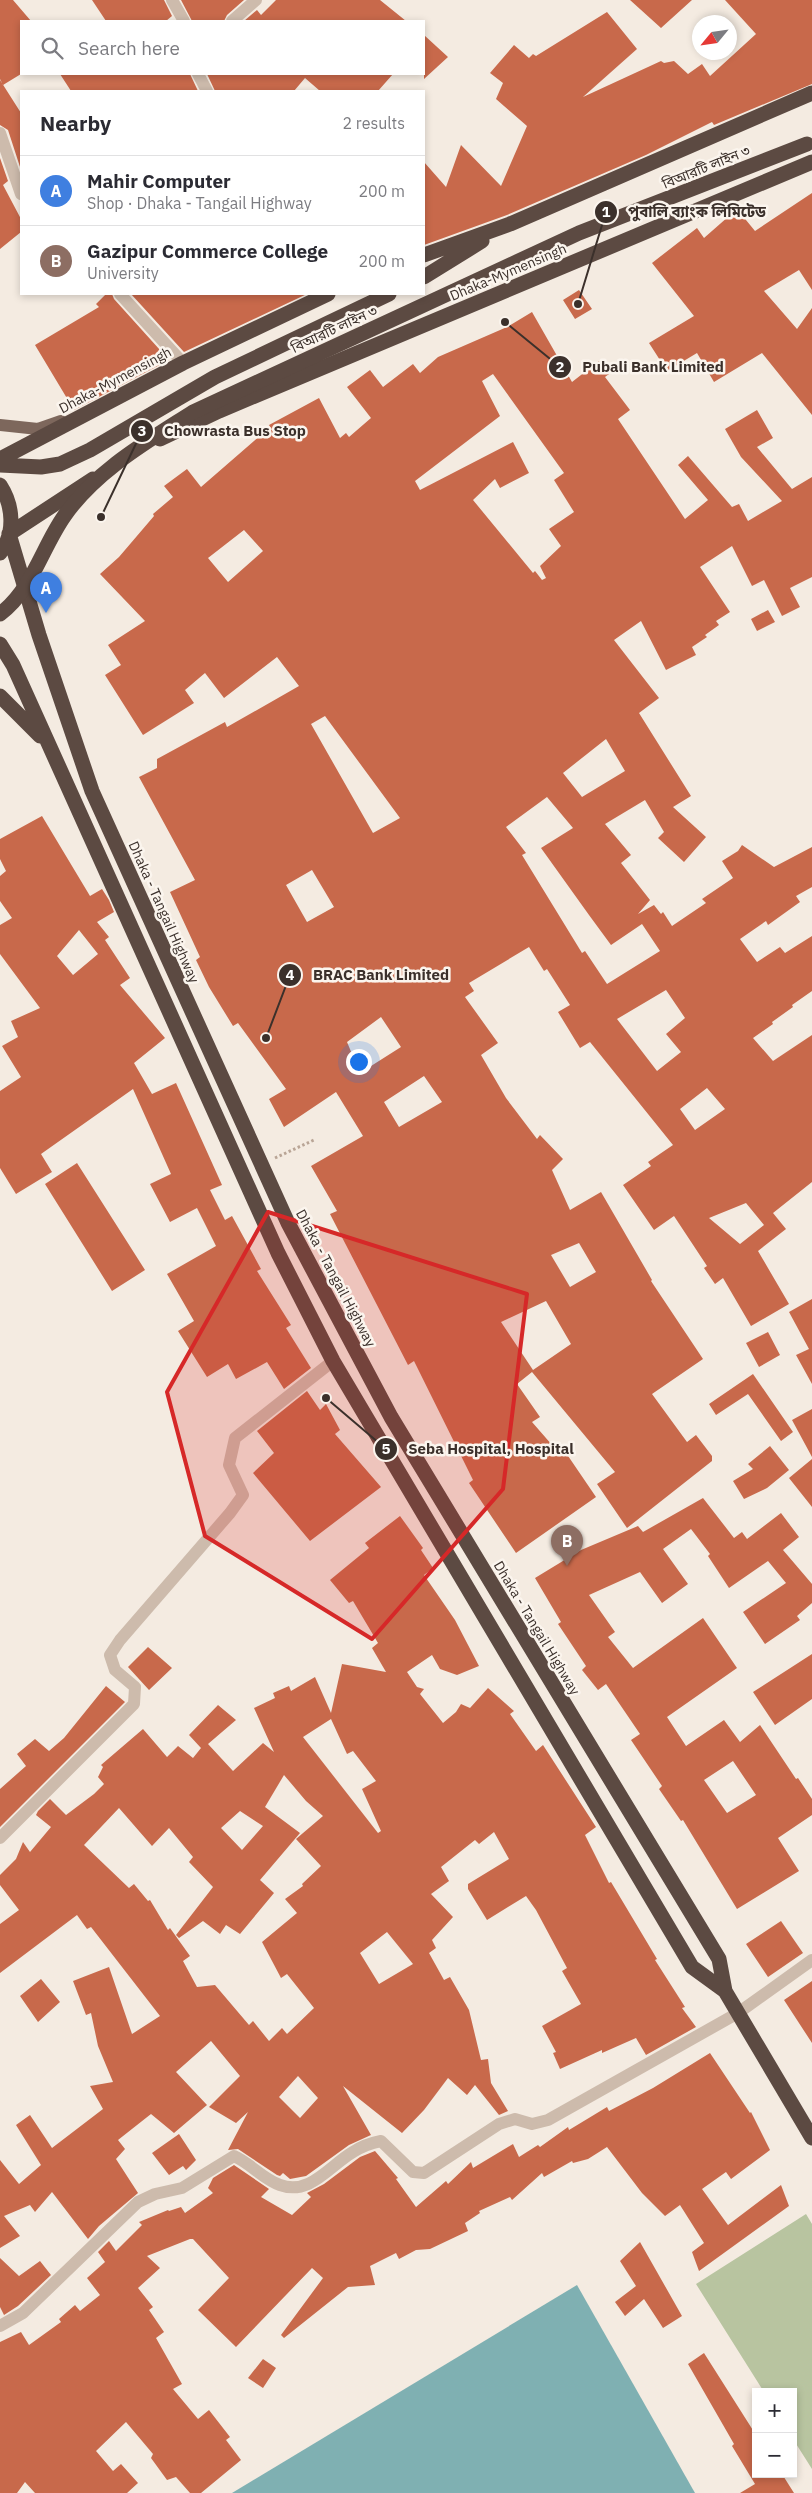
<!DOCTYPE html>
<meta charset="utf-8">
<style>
:root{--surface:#fff;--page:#f2f2f3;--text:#2b2b33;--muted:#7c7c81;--line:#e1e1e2;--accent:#0b8043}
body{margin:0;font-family:"IBM Plex Sans","Noto Sans Bengali",sans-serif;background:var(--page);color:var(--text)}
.controls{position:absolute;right:15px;bottom:15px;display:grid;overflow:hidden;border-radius:0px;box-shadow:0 2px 8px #0003}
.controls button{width:45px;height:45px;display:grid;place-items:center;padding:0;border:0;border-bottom:1px solid var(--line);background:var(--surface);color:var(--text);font:25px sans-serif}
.compass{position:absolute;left:692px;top:15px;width:45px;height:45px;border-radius:50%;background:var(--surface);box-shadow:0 2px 8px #0003;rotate:241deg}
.you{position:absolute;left:358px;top:1061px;width:18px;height:18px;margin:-12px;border:4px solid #fff;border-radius:50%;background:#1a73e8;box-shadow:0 0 0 8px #1a73e833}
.badge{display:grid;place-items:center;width:32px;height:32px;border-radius:50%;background:var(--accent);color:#fff;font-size:16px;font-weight:700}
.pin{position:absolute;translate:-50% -41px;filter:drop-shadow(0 1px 2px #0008)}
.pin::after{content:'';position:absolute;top:26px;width:18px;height:15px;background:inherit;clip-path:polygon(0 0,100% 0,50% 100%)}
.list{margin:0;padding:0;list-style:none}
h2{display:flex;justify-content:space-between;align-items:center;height:65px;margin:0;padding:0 20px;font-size:21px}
h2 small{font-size:16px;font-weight:400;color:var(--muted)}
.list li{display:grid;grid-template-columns:32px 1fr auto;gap:15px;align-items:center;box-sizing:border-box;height:70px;padding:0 20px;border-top:1px solid var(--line)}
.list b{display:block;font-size:19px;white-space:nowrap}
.list p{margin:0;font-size:16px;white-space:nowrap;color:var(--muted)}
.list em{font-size:16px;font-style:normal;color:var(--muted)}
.icon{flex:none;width:28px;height:28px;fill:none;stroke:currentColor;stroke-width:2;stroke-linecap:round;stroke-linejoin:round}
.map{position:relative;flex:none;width:812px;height:2493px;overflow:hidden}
.search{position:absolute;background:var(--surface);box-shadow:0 2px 8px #0003;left:20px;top:20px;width:405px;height:55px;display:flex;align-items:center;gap:12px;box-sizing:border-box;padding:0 18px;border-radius:0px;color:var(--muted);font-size:19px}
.panel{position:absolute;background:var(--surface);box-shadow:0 2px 8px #0003;left:20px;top:90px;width:405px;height:205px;border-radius:0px}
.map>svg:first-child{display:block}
.green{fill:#b8c4a0}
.water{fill:#7fb0b2}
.building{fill:#c8694b;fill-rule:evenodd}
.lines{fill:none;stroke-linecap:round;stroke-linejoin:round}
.path{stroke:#b9a596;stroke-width:3;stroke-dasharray:2.5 2.5;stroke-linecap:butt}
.minor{stroke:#cdbbac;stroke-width:12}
.major{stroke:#7d675c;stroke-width:12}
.highway{stroke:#5c4a42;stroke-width:15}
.highway-bridge{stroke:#5c4a42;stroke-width:15}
.marked{fill:#d62828;fill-opacity:0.2;stroke:#d62828;stroke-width:4;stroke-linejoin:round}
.labels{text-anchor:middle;stroke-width:5;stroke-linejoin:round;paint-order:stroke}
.street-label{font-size:14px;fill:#3b302b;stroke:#fbf5ee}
.leader{fill:none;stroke:#3b302b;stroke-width:2}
.callout-dot{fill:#3b302b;stroke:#fbf5ee;stroke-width:2}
.mark-label{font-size:15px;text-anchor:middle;font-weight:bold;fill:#fff}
.callout-label{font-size:15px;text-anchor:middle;font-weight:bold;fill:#3b302b;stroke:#fbf5ee;stroke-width:5;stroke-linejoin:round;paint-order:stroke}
</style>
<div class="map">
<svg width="812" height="2493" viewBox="0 0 812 2493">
<rect width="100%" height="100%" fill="#f4ebe1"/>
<path class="green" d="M806,2214L812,2224V2469L793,2439V2392H764L696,2284Z"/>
<path class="water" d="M577,2285L695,2493H232Z"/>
<path class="building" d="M0,0H13L31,21H21V74L3,85L0,79Z
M92,0H164L172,16L166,21H106Z
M181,0H244L227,15L224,21H192Z
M276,0H380L406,21H244L257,10L261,15Z
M630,0H692L661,28Z
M725,0H812V84L714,125L712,122L646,155L507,215L424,245V162L446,187L461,145L501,186L527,126L496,99L503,83L490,73L514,45L529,58L533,54L536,56L607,12L637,49L583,97L661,61L664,63L674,61L688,74L702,64L710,76L756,34Z
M424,35L448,57L424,79Z
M60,74H190L198,91H71Z
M207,74H393L378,91H320L305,78L294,91H215Z
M0,80L21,113V170L8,130L0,125Z
M0,158L8,181L3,185L21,219V232L0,249Z
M812,193V290L799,270L764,291L797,329L812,308V415L762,353L714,382L697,353L667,371L649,343L694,316L652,263L697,228L704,238L737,209L755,231Z
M579,290L592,309L575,319L563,300Z
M106,294H112L114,299L169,360L74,410L35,345L99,307L96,304Z
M131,294H307L184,352Z
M532,312L572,382L599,361L609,374L605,377L630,410L618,419L685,519L708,500L678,465L688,456L732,507L739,504L748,521L782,501L741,457L725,429L757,410L773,438L757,447L792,489L812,477V577L790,588L800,607L782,616L764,580L752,586L732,546L700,567L730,612L716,621L719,625L705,635L707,637L692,647L696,655L666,670L641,621L614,640L659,698L639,713L691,796L673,807L706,837L684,862L658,838L664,832L645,800L605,824L631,855L621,863L650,900L638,914L654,905L661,914L663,912L672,926L706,903L702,899L733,878L722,861L738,851L742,845L774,867L812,847V887L796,896L800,902L768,925L766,921L740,939L757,962L780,947L785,953L812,936V991L792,1005L793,1007L772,1022L773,1024L753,1038L773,1061L812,1035V1182L773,1213L786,1229L758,1251L789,1304L751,1326L723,1278L715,1284L704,1268L707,1266L674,1216L654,1230L623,1185L651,1166L648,1162L673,1145L590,1042L580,1048L558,1012L570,1005L547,969L544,971L529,947L469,983L474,991L465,997L498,1043L481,1055L506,1098L537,1139L540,1135L563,1159L552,1170L570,1210L601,1192L652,1280L651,1281L703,1359L652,1394L687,1442L696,1435L712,1456V1461L627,1528L597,1484L615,1472L532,1372L517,1384L540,1417L532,1422L559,1453L564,1450L596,1497L516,1553L469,1483L473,1480L414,1361L408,1365L330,1214L337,1211L311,1166L363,1136L336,1092L284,1127L269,1099L286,1089L238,1023L233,1026L209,987L196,960L200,957L170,892L195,880L139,777L157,768V759L225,722L227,727L299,686L277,657L224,698L205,673L185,690L194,703L143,735L105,675L121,665L108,645L145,621L100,574L119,557L154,516L153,514L173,497L164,486L187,469L201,487L270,427L269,425L319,398L340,438L346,433L349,437L371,418L347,387L370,370L383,387L413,364L420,373L438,357L507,327ZM493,374L564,473L554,480L574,512L549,529L561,546L540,566L546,578L542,580L535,571L533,573L473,500L495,479L500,488L529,473L513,442L420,490L415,481L500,416L482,381ZM244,530L263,551L228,582L208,558ZM325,716L400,818L373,833L311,724ZM606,739L625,771L582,797L563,773ZM547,797L573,828L541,848L589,915L611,945L642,924L660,951L607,984L585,951L582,953L522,855L526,853L506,827ZM312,870L334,907L307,922L286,885ZM666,990L685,1018L666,1034L681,1052L657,1071L617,1019ZM381,1017L401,1047L360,1073L347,1042ZM424,1076L442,1102L399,1127L384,1102ZM707,1088L725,1109L695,1130L680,1109ZM746,1203L764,1225L740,1244L709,1218ZM579,1243L596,1272L570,1287L551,1255ZM546,1301L571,1344L533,1370L501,1322Z
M768,610L775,622L757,631L751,619Z
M42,816L90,896L102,889L109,900L114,912L97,922L109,937L105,940L130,978L120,985L165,1038L134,1063L152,1094L176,1083L222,1185L210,1190L225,1220L232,1216L261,1269L257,1271L291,1325L286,1328L311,1368L284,1389L267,1362L236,1379L228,1364L207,1377L178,1331L194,1321L167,1274L216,1246L197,1208L170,1222L150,1184L171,1174L133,1089L41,1154L52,1172L16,1194L0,1168V1091L21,1077L2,1046L18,1037L11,1021L40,1008L0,954V925L12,918L0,901V876L6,871L0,859V839ZM79,930L98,954L73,975L57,956Z
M77,1163L145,1270L112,1291L45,1184Z
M812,1299V1384L796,1355L809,1349L789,1312Z
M768,1332L780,1355L759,1367L746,1343Z
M753,1374L793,1432L781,1441L748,1394L716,1415L709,1404Z
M307,1391L320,1410L326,1404L340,1430L335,1434L381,1487L310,1541L253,1473L274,1453L257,1431Z
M812,1409V1457L792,1420Z
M770,1446L789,1470L767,1488L744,1499L733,1481L753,1469L748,1464Z
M812,1459V1507L789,1478Z
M703,1498L734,1538L742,1532L747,1539L781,1513L799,1537L783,1550L812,1584V1603L797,1616L800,1620L765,1644L743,1612L786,1583L768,1561L729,1588L708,1556L710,1554L691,1529L663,1549L688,1584L662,1603L640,1572L589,1595L615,1632L608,1637L633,1668L703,1618L737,1668L667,1717L686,1746L724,1720L740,1742L760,1725L796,1779L798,1778L812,1799V1815L778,1838L799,1871L737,1909L683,1820L681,1821L659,1789L662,1786L631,1740L640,1734L606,1684L598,1690L582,1670L586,1666L558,1624L561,1622L535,1578L581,1550L638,1526L643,1532ZM733,1761L756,1795L727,1813L704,1780Z
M400,1516L423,1548L421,1550L433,1568L424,1575L455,1620L479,1666L457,1675L440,1669L432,1655L407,1672L417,1687L424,1689L420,1694L443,1723L456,1712L461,1704L470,1708L488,1688L514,1711L510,1714L536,1751L543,1745L596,1827L585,1835L609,1883L611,1882L657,1959L655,1960L685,2007L682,2008L696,2027L646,2055L636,2038L602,2053V2050L560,2069L553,2053L556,2052L542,2026L581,2004L562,1971L567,1968L536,1910L526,1896L487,1920L468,1889V1884L509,1859L494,1832L479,1844L475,1840L441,1867L449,1881L431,1894L453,1917L432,1940L436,1948L429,1953L444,1980L450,1977L469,2010L481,2060L488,2059L491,2083L508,2111L499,2115L475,2085L467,2095L448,2078L424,2110L402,2133L343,2086L371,2135L349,2145L306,2176L290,2179L283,2173L280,2176L277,2175L238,2149L228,2150L248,2112L236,2123L209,2107L240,2076L211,2041L176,2072L207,2105L174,2133L151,2114L118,2140L125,2149L116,2159L138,2193L99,2226L88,2239L52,2192L35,2212L30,2205L4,2216L20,2236L0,2248V2160L19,2184L41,2165L16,2125L30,2115L52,2148L103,2109L90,2086L113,2082L98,2046L91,2013L86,2015L73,1981L109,1967L132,2034L160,2016L91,1927L87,1929L77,1915L0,1973V1924L19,1910L0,1885V1875L16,1859L23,1842L30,1852L51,1827L36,1815L38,1811L50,1799L66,1815L94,1794L104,1784L98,1777L103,1767L101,1765L143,1729L167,1757L178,1746L193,1758L201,1748L189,1735L218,1705L236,1720L208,1744L233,1771L263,1743L274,1752L254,1708L275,1698L273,1693L289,1686L291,1691L315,1677L331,1713L342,1664L386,1672L372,1648L378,1643L353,1601L349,1603L330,1580L369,1548L365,1543ZM331,1719L347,1754L353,1751L376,1781L362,1789L381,1831L378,1833L303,1737ZM284,1775L306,1801L323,1816L296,1839L321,1866L302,1884L303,1886L285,1899L297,1913L262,1942L281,1978L287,1974L314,2008L287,2034L282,2028L269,2041L253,2021L249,2025L215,1985L197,1987L183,1961L190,1956L170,1928L168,1930L150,1900L148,1901L134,1884L129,1888L84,1845L119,1808L152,1846L169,1828L193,1857L189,1862L213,1887L176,1935L179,1938L203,1921L220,1934L226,1925L240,1934L274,1893L260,1880L300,1833L265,1807ZM240,1811L263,1826L242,1850L221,1828ZM387,1932L413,1964L379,1984L360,1953ZM298,2076L318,2098L300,2118L279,2097Z
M148,1647L172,1668L149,1690L128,1667Z
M812,1654V1699L775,1725L753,1692Z
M106,1686L125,1702L0,1827V1789L26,1766L17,1754L35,1739L49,1751L64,1738Z
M781,1921L803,1953L768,1977L746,1944Z
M41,1979L60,2002L38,2022L20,1996Z
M812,1981V2043L784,2000Z
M710,2053L750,2113L751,2112L770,2150L731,2179L726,2172L702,2189L728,2225L781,2185L789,2206L699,2271L692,2252L704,2243L680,2205L665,2216L642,2193L607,2147L588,2159L573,2163L572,2161L544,2177L542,2173L512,2200L510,2197L479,2211L480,2213L465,2223L468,2231L430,2249L416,2250L399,2259L396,2253L370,2266L375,2285L348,2287L284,2338L281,2335L323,2278L312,2268L236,2347L198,2310L229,2278L193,2239H190L147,2256L160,2268L138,2288L153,2307L149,2310L164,2332L156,2338L182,2384L173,2389L198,2419L209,2410L230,2437L226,2440L241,2460L201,2493H190L176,2477L167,2480L151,2458L153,2454L126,2422L96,2451L113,2471L121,2464L138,2483L127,2493H35L25,2482L17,2493H0V2342L21,2332L29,2345L61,2322L59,2319L75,2305L80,2311L100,2295L87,2278L105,2262L98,2252L109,2241L116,2251L142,2225L139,2222L168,2210L169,2211L181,2207L185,2213L213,2193L208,2188L213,2178L234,2165L269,2189L261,2197L292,2215L311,2197L307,2193L324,2184L360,2157L375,2151L398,2178L396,2179L416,2207L446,2181L448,2184L471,2162L473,2168L513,2144L519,2157L538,2145L540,2147L568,2127L569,2130L607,2107L609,2111L653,2088Z
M179,2134L196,2160L186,2170L183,2166L169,2175L152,2153Z
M640,2242L682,2316L663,2328L644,2299L625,2316L615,2302L636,2286L620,2261Z
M0,2258L19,2276L40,2261L51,2275L18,2306L4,2315L0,2307Z
M704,2353L756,2435V2474H782L794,2493H740L755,2484L732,2446L734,2444L688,2364Z
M263,2359L276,2368L263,2388L248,2378Z"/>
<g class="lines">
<path class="path" d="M275,1158L314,1140"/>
<path class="minor" d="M172,0L184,21
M232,21L256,0
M198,74L207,91
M0,133L21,194
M120,294L183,363
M0,1838L134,1704L135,1687L115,1670L110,1655L120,1640L230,1513L243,1495L229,1465L235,1438L333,1361
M0,2326L23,2313L138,2202L155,2194L182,2188L234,2156C250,2163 263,2179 280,2185C310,2196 329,2166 353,2152C362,2146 371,2143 381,2141L413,2172L424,2173L499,2124L515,2119L532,2124L548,2120L738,2013L812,1960"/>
<path class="major" d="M0,425L38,429L61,421"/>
<path class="highway" d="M424,255L510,224L812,93
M424,277L482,241
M160,439L219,411L812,162
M0,459L183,363L328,294
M0,465L41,467L60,464L90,450L215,377L389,294
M93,479L9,534L39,635L92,791L288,1223L391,1417L719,1959L725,1991L812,2138
M0,485C13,505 16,533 0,553
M0,644L13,665L278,1253L333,1361L692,1967L725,1991
M0,696L40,736"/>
<path class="highway-bridge" d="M0,614C33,589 42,547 65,515C97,470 148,441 193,412L579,233L807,144"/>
</g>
<path class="marked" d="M268,1212L527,1294L503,1489L372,1639L205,1536L167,1392Z"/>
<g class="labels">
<g class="street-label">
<text transform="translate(706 167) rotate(-22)" y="5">বিআরটি লাইন ৩</text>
<text transform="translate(508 272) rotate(-23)" y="5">Dhaka-Mymensingh</text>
<text transform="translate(334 329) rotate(-25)" y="5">বিআরটি লাইন ৩</text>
<text transform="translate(115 380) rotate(-28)" y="5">Dhaka-Mymensingh</text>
<text transform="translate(164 912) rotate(66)" y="5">Dhaka - Tangail Highway</text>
<text transform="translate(336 1278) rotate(62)" y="5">Dhaka - Tangail Highway</text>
<text transform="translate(537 1628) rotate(59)" y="5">Dhaka - Tangail Highway</text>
</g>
</g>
<path class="leader" d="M578 304L606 212M505 322L560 367M101 517L142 431M266 1038L290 975M326 1398L386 1449"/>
<g class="callout-dot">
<circle cx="578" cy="304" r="5"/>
<circle cx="505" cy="322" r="5"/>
<circle cx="101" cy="517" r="5"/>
<circle cx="266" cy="1038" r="5"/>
<circle cx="326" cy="1398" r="5"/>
<circle cx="606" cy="212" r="12"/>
<circle cx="560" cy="367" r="12"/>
<circle cx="142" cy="431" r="12"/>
<circle cx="290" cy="975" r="12"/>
<circle cx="386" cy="1449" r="12"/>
</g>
<g class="mark-label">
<text x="606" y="217">1</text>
<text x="560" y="372">2</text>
<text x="142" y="436">3</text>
<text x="290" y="980">4</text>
<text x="386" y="1454">5</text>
</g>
<g class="callout-label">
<text x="697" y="217">পুবালি ব্যাংক লিমিটেড</text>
<text x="653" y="372">Pubali Bank Limited</text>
<text x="235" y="436">Chowrasta Bus Stop</text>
<text x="381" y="980">BRAC Bank Limited</text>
<text x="491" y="1454">Seba Hospital, Hospital</text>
</g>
</svg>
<div class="controls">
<button>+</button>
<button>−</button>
</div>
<svg class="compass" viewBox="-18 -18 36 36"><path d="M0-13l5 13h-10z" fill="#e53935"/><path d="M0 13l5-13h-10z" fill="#7c7c81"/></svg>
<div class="you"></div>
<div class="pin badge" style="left:46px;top:613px;background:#3f7fe0">A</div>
<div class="pin badge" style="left:567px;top:1566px;background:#8d6e63">B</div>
<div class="search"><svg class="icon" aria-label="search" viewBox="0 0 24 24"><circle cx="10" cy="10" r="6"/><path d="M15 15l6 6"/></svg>Search here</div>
<section class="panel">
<h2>Nearby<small>2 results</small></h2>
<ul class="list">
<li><span class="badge" style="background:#3f7fe0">A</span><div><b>Mahir Computer</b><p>Shop · Dhaka - Tangail Highway</p></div><em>200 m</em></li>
<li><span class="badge" style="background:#8d6e63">B</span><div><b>Gazipur Commerce College</b><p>University</p></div><em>200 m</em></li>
</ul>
</section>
</div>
